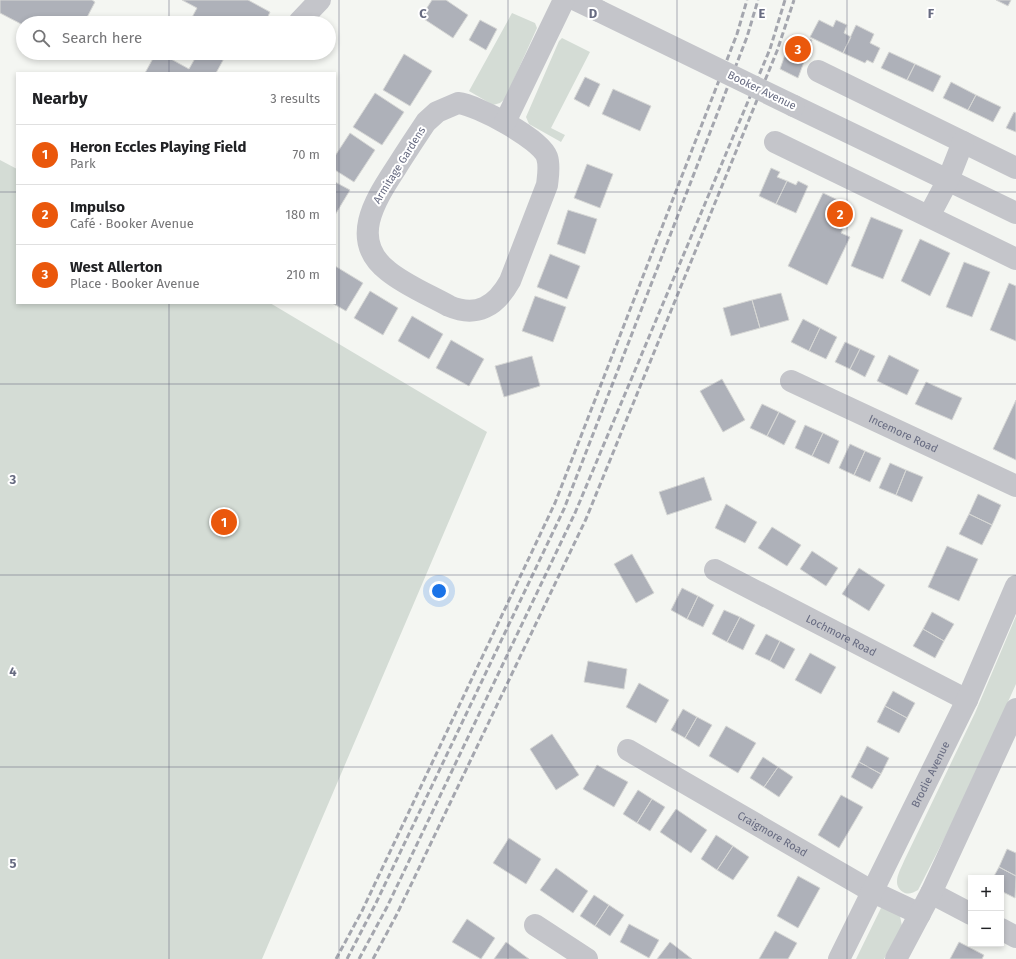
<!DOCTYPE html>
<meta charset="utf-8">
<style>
:root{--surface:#fff;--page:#f2f2f2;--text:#202124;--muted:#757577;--line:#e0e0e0;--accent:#ea580c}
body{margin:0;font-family:"Fira Sans",sans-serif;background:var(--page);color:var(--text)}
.controls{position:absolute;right:12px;bottom:12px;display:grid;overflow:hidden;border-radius:0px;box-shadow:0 2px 6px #0003}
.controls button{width:36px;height:36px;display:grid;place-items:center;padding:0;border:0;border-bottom:1px solid var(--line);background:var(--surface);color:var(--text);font:20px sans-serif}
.you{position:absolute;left:439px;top:591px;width:14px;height:14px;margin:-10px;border:3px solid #fff;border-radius:50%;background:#1a73e8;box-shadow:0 0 0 6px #1a73e833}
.badge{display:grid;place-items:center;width:26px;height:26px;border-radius:50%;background:var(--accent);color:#fff;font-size:13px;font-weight:700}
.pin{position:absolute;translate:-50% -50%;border:2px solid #fff;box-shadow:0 1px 4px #0006}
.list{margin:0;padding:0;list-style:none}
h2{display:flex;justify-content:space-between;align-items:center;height:52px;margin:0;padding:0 16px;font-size:17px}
h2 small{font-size:13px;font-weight:400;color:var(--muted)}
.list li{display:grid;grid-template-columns:26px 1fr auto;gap:12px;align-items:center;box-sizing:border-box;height:60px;padding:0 16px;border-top:1px solid var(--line)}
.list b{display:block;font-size:15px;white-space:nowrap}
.list p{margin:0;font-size:13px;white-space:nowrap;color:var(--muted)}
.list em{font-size:13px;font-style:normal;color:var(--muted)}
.icon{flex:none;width:22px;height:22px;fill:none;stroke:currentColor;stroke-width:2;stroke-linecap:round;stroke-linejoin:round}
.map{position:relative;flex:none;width:1016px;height:959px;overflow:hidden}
.search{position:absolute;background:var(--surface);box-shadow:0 2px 6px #0003;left:16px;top:16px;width:320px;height:44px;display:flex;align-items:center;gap:10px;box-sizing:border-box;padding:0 14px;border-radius:22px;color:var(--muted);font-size:15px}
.panel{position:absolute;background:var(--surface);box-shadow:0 2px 6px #0003;left:16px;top:72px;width:320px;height:232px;border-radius:0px}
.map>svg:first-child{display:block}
.green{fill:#d4dcd5}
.building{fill:#aeb1b9;stroke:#d6d7d5}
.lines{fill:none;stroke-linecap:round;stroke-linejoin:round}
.minor{stroke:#c4c5ca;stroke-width:22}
.rail{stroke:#a4a6ae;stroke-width:3;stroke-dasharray:6 3;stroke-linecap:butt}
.minor-bridge{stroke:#c4c5ca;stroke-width:22}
.grid{fill:none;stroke:#676b81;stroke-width:1;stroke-opacity:0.55}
.labels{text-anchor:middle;stroke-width:4;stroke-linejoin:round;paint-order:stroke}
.street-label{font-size:11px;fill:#676b81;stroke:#fff}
.grid-label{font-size:13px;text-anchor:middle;font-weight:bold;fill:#676b81;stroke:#fff;stroke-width:4;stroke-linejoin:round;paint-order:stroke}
</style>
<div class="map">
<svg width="1016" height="959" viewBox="0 0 1016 959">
<rect width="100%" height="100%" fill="#f4f6f2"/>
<path class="green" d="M512,13L535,23L537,28L505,99L500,103L493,105L469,91Z
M562,38L590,52L551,128L565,135L561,142L529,124L526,117L559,41Z
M0,160L17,169V303H270L487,432L262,959H0Z
M1016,616V684L964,800L918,890C913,893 908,895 903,892C891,884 900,871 904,861L975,713Z
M889,905L899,911L902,926L884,959H856L881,908Z"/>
<path class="building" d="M0,0H92L95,2L84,23H23V25L0,13Z
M182,0H248L270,12L265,23H249L244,21L243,23H189L197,8Z
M432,0H446L468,15L453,38L421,17Z
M996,0H1011L1008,6Z
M480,20L497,29L486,50L469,40Z
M819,20L833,27L836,20L847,25L844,33L851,37L843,53L810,37Z
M856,25L874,34L870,43L880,48L873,63L867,60L865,63L843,53Z
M792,35L812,40L798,78L780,69Z
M889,52L915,64L907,80L881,68Z
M156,53H160L189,69L198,53H227L216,73H145Z
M404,54L432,71L410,106L383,90Z
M915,64L941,76L933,92L907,80Z
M585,77L600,84L589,107L574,99Z
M951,82L976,95L968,110L943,98Z
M613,89L651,106L640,131L602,114Z
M375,93L404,112L382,145L353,127Z
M976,95L1001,107L993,122L968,110Z
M1014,112L1016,113V132L1006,128Z
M350,133L375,150L354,182L335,170V156Z
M587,164L613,174L600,208L574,198Z
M771,168L780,172L777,177L787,181L776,204L759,196Z
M787,181L796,185L798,181L808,186L796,213L776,204Z
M335,182L350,190L335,215Z
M823,193L853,207L841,233L850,237L827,285L788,266Z
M568,210L597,219L585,254L557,244Z
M871,217L903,230L883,279L851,266Z
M920,239L950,253L930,296L901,281Z
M550,254L580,266L567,299L537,287Z
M964,262L990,272L972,317L946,307Z
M335,266L363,283L346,311L332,303H335Z
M1009,283L1016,286V341L990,330Z
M370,291L398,308L383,335L354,318Z
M781,293L789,320L760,328L752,300Z
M535,296L566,307L553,342L522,331Z
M752,300L760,328L731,336L723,308Z
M412,316L443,334L429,359L398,341Z
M803,319L820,328L809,351L791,342Z
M820,328L837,337L826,359L809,351Z
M451,340L484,359L469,386L436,368Z
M845,342L860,349L850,369L835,362Z
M860,349L875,356L865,377L850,369Z
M889,355L919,370L907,395L877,381Z
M532,356L540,386L504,397L495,366Z
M722,379L745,420L723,432L700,391Z
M926,382L962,398L952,420L915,404Z
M1016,400V460L993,449Z
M762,404L779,412L767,436L750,428Z
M779,412L796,421L784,445L767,436Z
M805,425L823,433L812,456L795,448Z
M823,433L839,441L829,464L812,456Z
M850,444L865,451L854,475L839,468Z
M865,451L881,458L870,482L854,475Z
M890,463L906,470L896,495L879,488Z
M906,470L923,477L912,502L896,495Z
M704,477L712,500L667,515L659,492Z
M978,494L1001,505L992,525L969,514Z
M726,504L757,522L745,543L715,528Z
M969,514L992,525L982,545L959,534Z
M772,527L801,545L787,566L758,548Z
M947,546L978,559L959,601L928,587Z
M812,551L838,568L826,586L800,569Z
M632,554L654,593L636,603L614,564Z
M859,568L885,585L869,611L842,594Z
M682,588L698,596L687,619L671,610Z
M698,596L714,605L703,627L687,619Z
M724,610L740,617L727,642L712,634Z
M932,612L954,624L944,641L923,629Z
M740,617L755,625L743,650L727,642Z
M923,629L944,641L935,658L913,646Z
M766,634L780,641L770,661L755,654Z
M780,641L795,649L784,669L770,661Z
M810,653L836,667L821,694L795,680Z
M588,661L627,669L624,689L584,682Z
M639,683L669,700L656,723L626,707Z
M893,691L915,703L907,718L885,706Z
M885,706L907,718L899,733L877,722Z
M683,709L697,717L685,738L671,730Z
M697,717L712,725L699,747L685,738Z
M726,726L756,743L738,773L709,756Z
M552,734L579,775L556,790L530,749Z
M867,746L889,758L881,774L859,762Z
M763,757L778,767L764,787L750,778Z
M859,762L881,774L872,789L851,777Z
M597,765L628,782L614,807L583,789Z
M778,767L793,777L779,797L764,787Z
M638,790L652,799L637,823L623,814Z
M841,795L863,807L839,848L818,835Z
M652,799L665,807L650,831L637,823Z
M676,809L707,830L691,853L660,832Z
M716,835L733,846L717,870L701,859Z
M509,838L541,859L526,884L493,863Z
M733,846L749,857L733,880L717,870Z
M1007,849L1016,853V876L999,867Z
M999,867L1016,876L1015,898L1001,891V878H993Z
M556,868L588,891L573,913L540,890Z
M798,876L820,888L798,928L777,916Z
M594,895L609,905L595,926L580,916Z
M609,905L624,915L610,936L595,926Z
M467,919L495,938L481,959L452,942Z
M629,924L659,940L649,958L620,942Z
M775,931L797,943L788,959H759Z
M506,942L529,959H494Z
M670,942L692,959H657Z
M959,942L984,955L982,959H950Z"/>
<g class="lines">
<g class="minor">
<path d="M576,0L599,11"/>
<path d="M299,22L320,0"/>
<path d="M818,71L1016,168"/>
<path d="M458,103C477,105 541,139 547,157C550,166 548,176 547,185L510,281C496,306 477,318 449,306C429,295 405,285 388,271C348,240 376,199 396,168C406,152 416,137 426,122L437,112Z"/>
<path d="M794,106L1016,213"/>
<path d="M505,122L564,0"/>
<path d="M775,142L1016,259"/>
<path d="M929,216L948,180L963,142"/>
<path id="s1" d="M791,381L1016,486"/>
<path id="s2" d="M715,570L967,700"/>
<path id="s3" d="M628,750L873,892L920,914"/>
<path d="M931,893L971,914"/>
<path d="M535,925L587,959"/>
<path d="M1001,929L1016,937"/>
<path id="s4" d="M839,959L967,700L1016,586"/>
<path d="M896,959L931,893L1016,709"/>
</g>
<path class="rail" d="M336,959L362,911L555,503L737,34L747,0
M347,959L376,903L564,509L747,37L758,0
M359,959L387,907L575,513L770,49L785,0
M373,959L397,914L586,519L777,51L794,0"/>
<path class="minor-bridge" d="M599,11L794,106"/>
</g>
<path class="grid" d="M169,0V23M339,0V959M508,0V959M677,0V959M847,0V959M169,53V73M0,192H17M335,192H1016M169,303V959M0,384H1016M0,575H1016M0,767H1016"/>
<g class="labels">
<g class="street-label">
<text transform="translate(762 90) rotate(26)" y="4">Booker Avenue</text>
<text transform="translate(399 165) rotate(-58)" y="4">Armitage Gardens</text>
<text dy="4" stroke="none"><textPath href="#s1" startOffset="124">Incemore Road</textPath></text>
<text dy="4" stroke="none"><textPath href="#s2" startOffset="142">Lochmore Road</textPath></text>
<text dy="4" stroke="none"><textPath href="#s4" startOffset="206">Brodie Avenue</textPath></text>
<text dy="4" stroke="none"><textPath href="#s3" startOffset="167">Craigmore Road</textPath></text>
</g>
</g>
<g class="grid-label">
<text x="423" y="18">C</text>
<text x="593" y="18">D</text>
<text x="762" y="18">E</text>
<text x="931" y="18">F</text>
<text x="13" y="484">3</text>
<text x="13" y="676">4</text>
<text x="13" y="868">5</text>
</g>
</svg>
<div class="controls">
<button>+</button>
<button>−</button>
</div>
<div class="you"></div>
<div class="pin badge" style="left:224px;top:522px">1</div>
<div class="pin badge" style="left:840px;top:214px">2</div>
<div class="pin badge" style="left:798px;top:49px">3</div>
<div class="search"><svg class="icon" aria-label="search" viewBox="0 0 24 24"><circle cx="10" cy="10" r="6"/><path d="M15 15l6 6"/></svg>Search here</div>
<section class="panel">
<h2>Nearby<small>3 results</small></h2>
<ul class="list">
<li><span class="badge">1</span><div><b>Heron Eccles Playing Field</b><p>Park</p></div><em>70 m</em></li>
<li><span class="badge">2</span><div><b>Impulso</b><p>Café · Booker Avenue</p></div><em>180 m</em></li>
<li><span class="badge">3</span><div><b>West Allerton</b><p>Place · Booker Avenue</p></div><em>210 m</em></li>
</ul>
</section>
</div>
